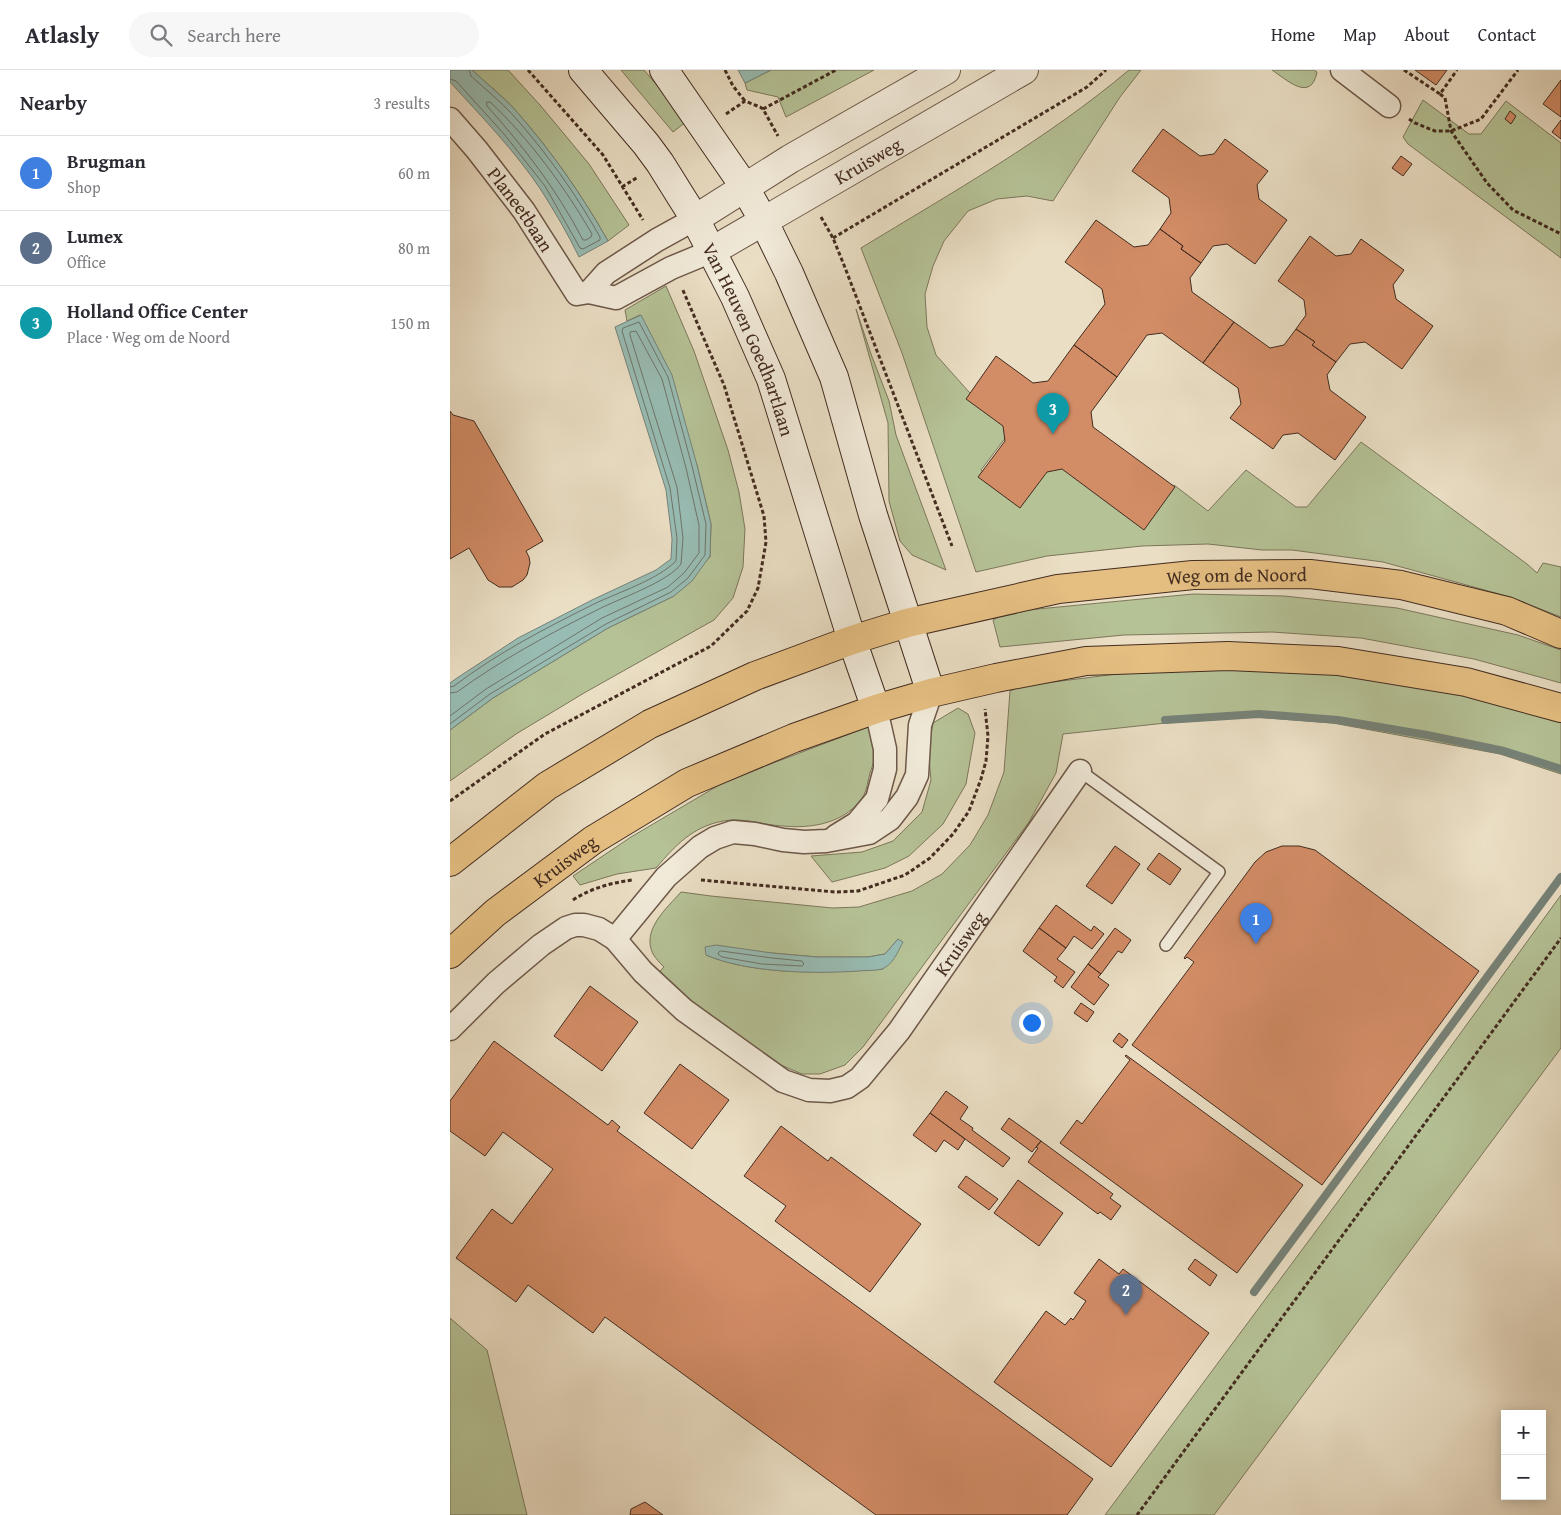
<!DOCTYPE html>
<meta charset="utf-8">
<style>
:root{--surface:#fff;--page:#f7f7f7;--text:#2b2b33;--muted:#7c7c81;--line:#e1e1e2;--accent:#2563eb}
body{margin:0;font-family:"Gentium Book Plus",serif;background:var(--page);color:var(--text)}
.controls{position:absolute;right:15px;bottom:15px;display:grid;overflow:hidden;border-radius:0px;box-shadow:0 2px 12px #0003}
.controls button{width:45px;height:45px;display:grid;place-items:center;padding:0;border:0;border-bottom:1px solid var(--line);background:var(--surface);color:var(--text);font:25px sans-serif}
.you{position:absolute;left:581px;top:952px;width:18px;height:18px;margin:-12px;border:4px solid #fff;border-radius:50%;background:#1a73e8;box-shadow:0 0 0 8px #1a73e833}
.badge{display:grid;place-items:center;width:32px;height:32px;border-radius:50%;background:var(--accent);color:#fff;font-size:16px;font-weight:700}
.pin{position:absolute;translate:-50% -41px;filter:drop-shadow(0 1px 2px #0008)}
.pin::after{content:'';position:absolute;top:26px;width:18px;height:15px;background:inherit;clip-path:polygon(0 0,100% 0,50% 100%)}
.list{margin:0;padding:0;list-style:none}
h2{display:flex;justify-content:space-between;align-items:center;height:65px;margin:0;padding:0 20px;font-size:21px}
h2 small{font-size:16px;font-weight:400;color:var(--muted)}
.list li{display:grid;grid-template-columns:32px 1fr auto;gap:15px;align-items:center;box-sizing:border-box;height:75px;padding:0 20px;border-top:1px solid var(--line)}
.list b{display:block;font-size:19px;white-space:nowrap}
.list p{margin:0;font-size:16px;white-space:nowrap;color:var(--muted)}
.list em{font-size:16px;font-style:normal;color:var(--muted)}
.icon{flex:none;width:28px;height:28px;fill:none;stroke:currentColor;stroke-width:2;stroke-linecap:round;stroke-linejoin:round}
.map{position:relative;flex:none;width:1111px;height:1445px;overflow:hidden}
header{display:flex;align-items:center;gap:30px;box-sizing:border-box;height:70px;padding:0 25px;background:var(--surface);border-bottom:1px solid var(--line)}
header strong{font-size:24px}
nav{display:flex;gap:28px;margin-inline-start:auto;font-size:18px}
.search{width:350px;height:45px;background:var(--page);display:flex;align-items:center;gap:12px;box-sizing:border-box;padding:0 18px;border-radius:28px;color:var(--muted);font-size:19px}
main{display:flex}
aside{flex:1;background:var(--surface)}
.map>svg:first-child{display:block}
.green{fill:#b5c296;stroke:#7c775b;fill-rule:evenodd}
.water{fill:#98bcb3;stroke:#768278}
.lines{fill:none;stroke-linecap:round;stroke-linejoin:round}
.shore{stroke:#6e746a;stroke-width:1}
.stream{stroke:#768278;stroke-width:8}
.building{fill:#d28c66;stroke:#432c20}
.service-casing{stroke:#6d5849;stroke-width:14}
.minor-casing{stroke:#6d5849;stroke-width:25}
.tertiary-casing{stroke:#6d5849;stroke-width:30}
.secondary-casing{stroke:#432c20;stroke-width:30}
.trunk-casing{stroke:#432c20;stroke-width:30}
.path{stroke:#432c20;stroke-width:3;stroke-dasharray:4 2.5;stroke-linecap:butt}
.service{stroke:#f1ead9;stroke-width:11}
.minor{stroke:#f1ead9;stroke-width:22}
.tertiary{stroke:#f1ead9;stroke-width:28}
.secondary{stroke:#f1ead9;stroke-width:28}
.trunk{stroke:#e5bf82;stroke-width:28}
.labels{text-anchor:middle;stroke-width:5;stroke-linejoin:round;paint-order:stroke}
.street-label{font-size:19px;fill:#432c20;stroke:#f1ead9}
</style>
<header>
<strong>Atlasly</strong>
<div class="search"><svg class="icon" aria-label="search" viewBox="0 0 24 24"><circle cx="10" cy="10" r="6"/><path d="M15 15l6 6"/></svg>Search here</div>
<nav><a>Home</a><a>Map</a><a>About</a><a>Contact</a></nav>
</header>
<main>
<aside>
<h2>Nearby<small>3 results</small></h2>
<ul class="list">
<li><span class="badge" style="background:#3f7fe0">1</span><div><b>Brugman</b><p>Shop</p></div><em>60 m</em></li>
<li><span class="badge" style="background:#5c6f8a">2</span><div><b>Lumex</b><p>Office</p></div><em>80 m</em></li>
<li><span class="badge" style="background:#0f9aa8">3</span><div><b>Holland Office Center</b><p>Place · Weg om de Noord</p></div><em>150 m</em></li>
</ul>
</aside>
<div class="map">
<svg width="1111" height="1445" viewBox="0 0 1111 1445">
<rect width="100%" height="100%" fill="#eadec4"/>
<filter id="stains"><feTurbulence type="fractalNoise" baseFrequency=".004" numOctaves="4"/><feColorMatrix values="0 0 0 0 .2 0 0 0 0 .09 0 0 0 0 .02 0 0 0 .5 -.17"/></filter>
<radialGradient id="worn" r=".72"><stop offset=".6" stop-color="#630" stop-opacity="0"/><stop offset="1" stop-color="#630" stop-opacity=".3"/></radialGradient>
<path class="green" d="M22,0H58L90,35L139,94L179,155L158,171C132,125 102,82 67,42C54,27 37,14 22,0Z
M171,0H194L237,51L223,62Z
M321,0H424L336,47L328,27L297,20L295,13Z
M679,0H691L670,27L603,131L577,126L547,129L518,141L494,171L483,196L475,224L477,257L486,285L519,322L554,349L556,367L531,400L572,431L599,396L617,394L694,454L724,415L758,441L796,400L846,437H857L911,372L1077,494L1087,503L1093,493L1111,497V547L1060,527L933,492L842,480H812L758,474L692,476L597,486L526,502L452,283L411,178C503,122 597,69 679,0Z
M822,0H864L867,2C861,33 837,10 822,0Z
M973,30L1019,64H1031L1056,31L1111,73V188L958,74L953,67Z
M216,216L244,281L278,380L289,422L295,459L293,497L283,528L264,550L134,623L66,664L0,711V660L43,628L158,558L224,526L260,487L261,454L247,395L190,245L177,251L175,240Z
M406,239L421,284L439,331L446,365L496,500L462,485L450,471L439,431L438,353Z
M743,524L834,526L947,538L1068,565L1111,580V613L1024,589L911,568L822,562L674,565L550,577L543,550L557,542Z
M739,599L892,601L1030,627L1111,647V704L1050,684L883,653L804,647L716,653L613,664L606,703L579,752L413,977L395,995L370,1004H352L326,993L232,925L209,902L214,897C210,893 206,889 203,884C191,860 217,838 231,822L261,826L382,838L409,837L462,821L492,804L520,775L538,745L554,702L560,621L572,616L690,601ZM448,869L433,899C379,903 306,906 256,885L322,883L367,887H418L435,884Z
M508,638L518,644L525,663L516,714L493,754L459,786L435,798L382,812L361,786L412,782L443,771L472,742L481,710L478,678L483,653Z
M423,655C424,663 426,672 426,681C426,688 422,696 420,703C418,710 417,719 414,725C397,753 362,759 333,756C312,755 294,747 273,751C242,757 226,775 206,798L167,804L130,815L123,806L181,767L276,711Z
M1111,825V978L764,1445H655L892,1126Z
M0,1248L37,1280L77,1445H0Z"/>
<path class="water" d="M0,0H22C37,14 54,27 67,42C102,82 132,125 158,171L129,187C118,164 105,142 91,120C66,82 31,46 0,12Z
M288,0H321L295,13Z
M191,245L222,305L247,395L261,454L260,486L242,511L224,526L158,558L43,628L0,660V613L7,608L68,568L142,530L206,500L221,489L222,469L216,420L165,257Z
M448,869L453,872C448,881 443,895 432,899C426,901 416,900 409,901C364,904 298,903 256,885L255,877L266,875L322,883L367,887H418L435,884Z"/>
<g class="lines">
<path class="shore" d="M0,9L6,11L54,64L95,116L130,178L133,179L150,170V167C126,124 96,82 63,45C50,31 35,19 21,6L19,0
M37,32H40C79,68 116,119 142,164L141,167L136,170H133C107,120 74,77 37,36Z
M0,617L4,616C47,583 96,558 144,534C169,522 207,510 226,491L227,468L220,418L172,261L173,258L189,252L218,307L242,396L256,454L255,485L238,508L221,522L156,554L40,624L0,654
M0,623L7,622C51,590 99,564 147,540C168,529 218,512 231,494L233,468L227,417L180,265V262L186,261L212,309L236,398L249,455V483L234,503L218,517L152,548L36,619L0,646
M271,881L322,888L352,891L354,894L352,896L312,894L272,887L268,884L269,882Z"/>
<path class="stream" d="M715,650L809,644L888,650L977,665L1054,681L1111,699
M804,1222L1111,807"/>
</g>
<path class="building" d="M965,0H997L986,15Z
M1111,10V47L1093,34Z
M1060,41L1066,46L1061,54L1055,49Z
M1111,50V69L1102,62Z
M713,59L750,86L764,84L775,69L818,101L807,115L809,129L837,150L805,194L777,174L763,176L751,193L731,179L733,176L710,159L721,143L719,128L682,101Z
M951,86L962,94L953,106L942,98Z
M646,150L684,177L698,175L710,159L733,176L731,179L751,193L740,208L742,222L784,252L753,293L712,263L697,265L667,307L624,275L655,234L652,219L615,192Z
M860,166L886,186L901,184L911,169L954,200L943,215L946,229L983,256L952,299L915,272L900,274L886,292L862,275L865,272L846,259L856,245L854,230L828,211Z
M784,252L820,278L834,275L846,259L865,272L862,275L886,292L877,305L880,320L916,347L885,390L848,363L833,365L823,379L780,348L791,334L788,318L753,293Z
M624,275L667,307L641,342L643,357L725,417L694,460L612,399L597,402L570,438L528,407L555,371L553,356L516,329L546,286L583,313L598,311Z
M0,341L3,345L24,351L93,471L76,481L79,487L80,493L77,505L73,510L62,517H49L38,510L19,478L0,489Z
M665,776L690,794L662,834L636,816Z
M832,776H849L865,780L1029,901L872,1115L682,975L744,892L737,887L735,889L734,888L805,792L816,782Z
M709,783L731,799L720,815L697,799Z
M606,835L641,861L644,856L654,864L642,879L624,866L616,878L589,858Z
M589,858L616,878L607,889L625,902L613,918L604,911L607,907L573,881Z
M665,858L681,870L672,883L668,881L651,904L638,894Z
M638,894L651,904L648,907L659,915L644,935L621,917Z
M140,916L188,952L152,1001L104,966Z
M631,933L644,942L637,952L624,943Z
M669,963L678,970L672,978L663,971Z
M44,971L158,1055L162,1050L170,1057L167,1061L643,1409L617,1445H426L155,1247L143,1263L78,1215L66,1232L6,1188L42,1139L62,1154L103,1099L53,1062L35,1086L0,1061V1031Z
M676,985L853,1115L787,1203L610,1073L627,1050L632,1054L680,990L675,986Z
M230,994L279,1030L242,1079L194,1043Z
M496,1021L518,1037L510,1049L523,1058L522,1060L560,1088L553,1097L480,1043Z
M480,1043L515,1069L508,1080L494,1070L486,1082L463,1065Z
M559,1048L591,1071L582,1082L551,1059Z
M331,1056L378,1091L381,1087L471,1154L420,1222L325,1151L336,1136L294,1106Z
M591,1071L663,1124L660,1128L671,1136L661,1150L650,1142L648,1144L578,1092L588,1078L586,1077Z
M516,1106L548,1129L539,1140L508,1117Z
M568,1110L613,1143L589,1176L544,1143Z
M649,1189L669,1204L673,1199L759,1263L661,1397L544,1312L596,1241L615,1255L621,1248L623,1250L636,1231L624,1223Z
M745,1189L767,1205L760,1216L738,1199Z
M195,1432L213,1445H180L181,1439Z"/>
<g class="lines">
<g class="service-casing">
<path id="service" d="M630,701L769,802L716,875"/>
</g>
<g class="minor-casing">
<g id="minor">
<path d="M892,0L939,36"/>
<path id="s1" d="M0,49L27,80L74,141L127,224L139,222L166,228L221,198L262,181"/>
<path d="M139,222L156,203L207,170L245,149"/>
<path d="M386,766L407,753L427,729L435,699V679L426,639"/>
<path d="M165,869L216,807L250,777L265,768L283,762L305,764L333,770L354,772L376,771L419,763L440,749L457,727L467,705L470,655L481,623"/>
<path id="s2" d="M0,959L46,913L91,875L116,858L125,855H134L149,859L165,869L193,902L234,940L333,1011L359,1020L380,1021L397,1017L410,1008L449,961L630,701"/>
</g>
</g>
<g class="tertiary-casing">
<g id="tertiary">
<path d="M245,149L340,89L496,0"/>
<path id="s3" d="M262,181L574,0"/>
</g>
</g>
<g class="secondary-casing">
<g id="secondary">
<path id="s4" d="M133,0L196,74L210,93L245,149L285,227L321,309L402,570L426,639"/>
<path d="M214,0L294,116L313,150L339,203L384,307L423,445L481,623"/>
</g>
</g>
<g class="trunk-casing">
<g id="trunk">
<path id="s5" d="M0,792L97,716L200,654L305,606L402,570L457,553L608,519L743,505L860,504L951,515L1057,541L1111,564"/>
<path id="s6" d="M0,884L45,843L143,770L237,713L344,668L426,639L481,623L546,608L636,591L778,586L888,591L1016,612L1111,638"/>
</g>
</g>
<path class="path" d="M78,0L153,85L193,150
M275,0L283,16L295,31
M954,0L990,24L1007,0
M990,24L995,28L1001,61L1037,113L1063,140L1111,164
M313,39L386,0
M276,44L295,31L310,37L313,39L328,66
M959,49L965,53L985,61H1001L1031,49L1068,0
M172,117L188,107
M371,147L383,168L394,195L502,476
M383,168L637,17L656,0
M0,731L95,664L261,576L297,541L308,518L316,472L314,446L274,315L232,218
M251,810L385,822L408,821L455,805L480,788L503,764L519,741L531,709L536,691L538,666L535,639
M123,830C141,818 161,813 182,810
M687,1445L1111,868"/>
<use href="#service" class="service"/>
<use href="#minor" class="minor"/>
<use href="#tertiary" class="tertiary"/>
<use href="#secondary" class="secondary"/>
<use href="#trunk" class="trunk"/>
</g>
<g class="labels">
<g class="street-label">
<text dy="7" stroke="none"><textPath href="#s3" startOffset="180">Kruisweg</textPath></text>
<text dy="7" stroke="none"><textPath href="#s1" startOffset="115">Planeetbaan</textPath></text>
<text dy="7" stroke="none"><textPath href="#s4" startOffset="319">Van Heuven Goedhartlaan</textPath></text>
<text dy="7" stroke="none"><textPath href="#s5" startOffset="854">Weg om de Noord</textPath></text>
<text dy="7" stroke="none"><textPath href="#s6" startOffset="148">Kruisweg</textPath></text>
<text dy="7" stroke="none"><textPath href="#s2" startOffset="678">Kruisweg</textPath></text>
</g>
</g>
<rect width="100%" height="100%" filter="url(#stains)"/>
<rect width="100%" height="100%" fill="url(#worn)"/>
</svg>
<div class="controls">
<button>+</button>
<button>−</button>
</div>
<div class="you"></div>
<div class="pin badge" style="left:806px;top:874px;background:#3f7fe0">1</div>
<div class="pin badge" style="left:676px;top:1245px;background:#5c6f8a">2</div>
<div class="pin badge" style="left:603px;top:364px;background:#0f9aa8">3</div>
</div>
</main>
